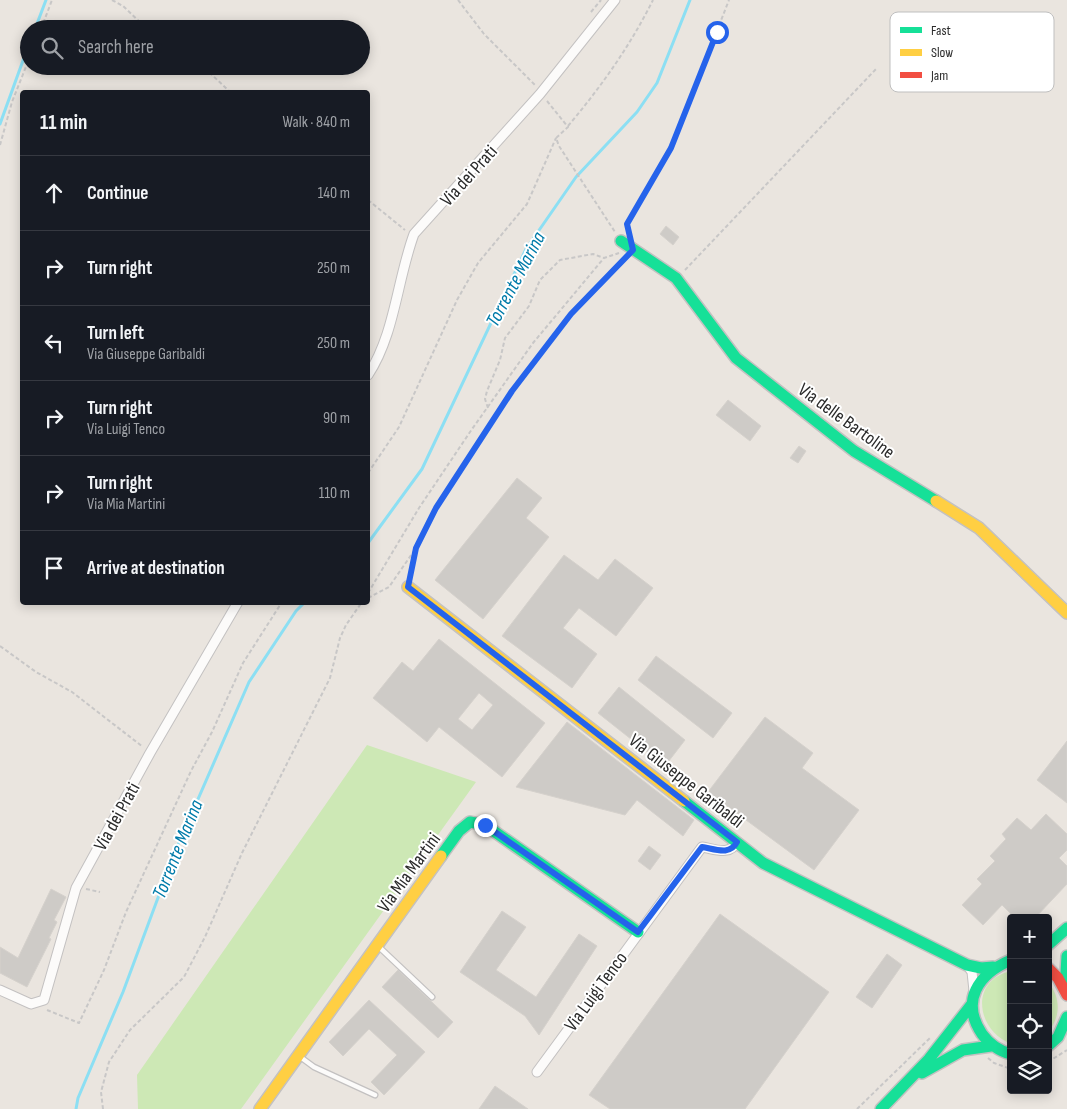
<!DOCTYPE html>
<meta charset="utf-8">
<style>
:root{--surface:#171b24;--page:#242831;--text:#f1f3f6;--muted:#9ea1a6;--line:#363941}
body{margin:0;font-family:"Sofia Sans Condensed",sans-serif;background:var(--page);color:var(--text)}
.controls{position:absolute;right:15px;bottom:15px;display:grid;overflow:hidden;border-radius:5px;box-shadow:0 2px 12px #0003}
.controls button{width:45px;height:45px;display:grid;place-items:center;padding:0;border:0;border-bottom:1px solid var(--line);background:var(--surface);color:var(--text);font:25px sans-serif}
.stop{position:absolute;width:15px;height:15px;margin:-11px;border:4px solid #2563eb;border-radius:50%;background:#fff}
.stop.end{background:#2563eb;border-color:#fff;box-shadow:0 1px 5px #0008}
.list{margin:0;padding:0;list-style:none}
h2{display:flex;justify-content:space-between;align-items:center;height:65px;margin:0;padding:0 20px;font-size:21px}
h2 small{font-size:16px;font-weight:400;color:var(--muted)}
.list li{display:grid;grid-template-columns:32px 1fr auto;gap:15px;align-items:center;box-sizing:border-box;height:75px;padding:0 20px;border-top:1px solid var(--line)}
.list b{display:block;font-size:19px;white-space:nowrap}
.list p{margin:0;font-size:16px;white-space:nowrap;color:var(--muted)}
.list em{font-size:16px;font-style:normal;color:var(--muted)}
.icon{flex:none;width:28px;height:28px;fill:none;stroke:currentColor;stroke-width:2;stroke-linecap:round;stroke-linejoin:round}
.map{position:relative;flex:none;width:1067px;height:1109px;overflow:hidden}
.search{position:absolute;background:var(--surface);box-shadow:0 2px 12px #0003;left:20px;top:20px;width:350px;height:55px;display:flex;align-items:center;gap:12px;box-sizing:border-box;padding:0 18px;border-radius:28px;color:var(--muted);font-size:19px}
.panel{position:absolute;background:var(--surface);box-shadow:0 2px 12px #0003;left:20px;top:90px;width:350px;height:515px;border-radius:5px}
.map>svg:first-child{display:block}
.green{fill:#cde8b5}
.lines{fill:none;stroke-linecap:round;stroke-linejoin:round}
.stream{stroke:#8cdff3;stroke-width:3}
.building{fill:#cecbc7;stroke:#d5d1cc;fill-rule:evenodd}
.lane-casing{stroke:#c3c1c1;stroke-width:7}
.street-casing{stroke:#c3c1c1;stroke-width:11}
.fast-casing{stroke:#c3c1c1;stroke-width:14}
.slow-casing{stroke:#c3c1c1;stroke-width:14}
.jam-casing{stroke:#c3c1c1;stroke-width:14}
.path{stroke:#c8c7c7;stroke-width:2;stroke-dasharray:4 2.5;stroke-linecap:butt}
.lane{stroke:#fcfbfa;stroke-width:4.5}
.street{stroke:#fcfbfa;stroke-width:9}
.fast{stroke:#16e098;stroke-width:11}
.slow{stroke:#ffcf43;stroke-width:11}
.jam{stroke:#f24e42;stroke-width:11}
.route{stroke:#2563eb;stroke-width:6}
.labels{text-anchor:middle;stroke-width:4;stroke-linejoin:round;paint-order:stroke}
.street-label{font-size:19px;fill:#2b2b2b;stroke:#fff}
.water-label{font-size:20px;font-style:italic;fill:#007ba9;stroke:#fff}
.key{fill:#fff;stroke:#bfbfbf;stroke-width:1}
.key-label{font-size:14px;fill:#2b2b2b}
</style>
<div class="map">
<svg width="1067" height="1109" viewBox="0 0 1067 1109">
<rect width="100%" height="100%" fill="#eae5df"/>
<path class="green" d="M367,745L476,782L241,1109H138L137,1075Z
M1011,971V1044C975,1029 970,980 1011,971Z
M1048,982C1061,997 1061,1017 1048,1032Z"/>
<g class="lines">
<path class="stream" d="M35,29L46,0
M0,124L29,44
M368,543L422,469L526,249L576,177L637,112L657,83L690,0
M76,1109L78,1098L123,992L175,852L249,682L296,611L305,602"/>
</g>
<path class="building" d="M666,226L679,237L673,245L660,234Z
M728,400L761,426L750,441L716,415Z
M799,446L806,451L798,463L790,458Z
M517,478L542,498L526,518L549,537L483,619L435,580Z
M564,555L598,580L615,559L653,588L616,636L579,608L563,628L597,654L572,688L502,636Z
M439,639L545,723L502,777L439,727L427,742L373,698L402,662L413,671ZM479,693L493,705L472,730L458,719Z
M656,656L732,713L713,738L638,680Z
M619,687L685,740L665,766L598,713Z
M765,717L813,753L802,768L859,810L814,870L708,792Z
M567,722L694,820L683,836L637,800L625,815L516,787Z
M1067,741V803L1037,780Z
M1046,814L1067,834V850L1059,858L1067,866V884L1035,918H1015L1002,905L983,925L962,905L982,884L977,879L995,861L990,856L1006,839L1002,834L1017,818L1031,830Z
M649,846L661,855L650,870L638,861Z
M51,889L66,897L54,920L57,922L49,938L51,939L27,987L0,973V947L18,958Z
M502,911L526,927L496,970L536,997L579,934L597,946L539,1035L525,1016L460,972Z
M720,914L829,992L745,1109H610L589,1095Z
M887,954L902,965L872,1008L856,997Z
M398,970L453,1022L438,1038L382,987Z
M369,1000L425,1052L384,1095L371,1082L397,1055L369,1029L343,1056L329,1042Z
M495,1086L528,1109H479Z"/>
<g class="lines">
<g class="lane-casing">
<path id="lane" d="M378,946L432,997
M299,1056L314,1067L375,1095"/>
</g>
<g class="street-casing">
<path id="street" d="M368,375C395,334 397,280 414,234L540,94L615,0
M967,965L972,972L974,991
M0,990L31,1004L44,1000L76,888L150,753L238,602
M537,1072L702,847C715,849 730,856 737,842"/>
</g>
<g class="fast-casing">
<path id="fast" d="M621,241L676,278L736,358L854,451L936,501
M684,801L763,863L967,965L981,968L993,967
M441,856L459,831L470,822L485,825L638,932
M1048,945L1067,928
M1011,960C978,974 960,1001 982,1034C990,1045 999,1051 1011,1054
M1065,989L1067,956
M1048,1046L1058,1037L1067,1017
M922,1073L963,1050L991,1046
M881,1109L929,1059L972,1004"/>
</g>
<g class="slow-casing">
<path id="slow" d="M936,501L979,528L1067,613
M408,587L684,801
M260,1109L441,856"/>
</g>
<g class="jam-casing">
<path id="jam" d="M1048,968L1058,978L1067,995"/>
</g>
<path class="path" d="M112,0L123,6L147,29
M458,0L484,34L535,85
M591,12L601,0
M41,29L52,0
M198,66L210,73L230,92
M547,101L568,127L556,138L559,146L615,232
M568,126C601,87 630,46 653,0
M0,145L12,102L29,59
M368,200L405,230
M629,232L627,224L671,148L729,0
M685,270L876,69
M488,408L485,399L487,391L500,360L505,338L529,306L540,280L560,260L593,254L604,258
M368,473L399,427L457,300L478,263L527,204L556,138
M410,575L415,551
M368,593L419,508L470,432L533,343L604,258L619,253
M368,598L389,587L416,548L436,508L512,391L571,313L624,258
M0,646L36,672L72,692L143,747
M86,889L100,892
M47,1010L79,1023L104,970L126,912L191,771L212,732L243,663L282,602
M988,1058L994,1063L1011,1069
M1048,1062L1067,1050
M103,1109L101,1092L109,1062L130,1030L184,977L205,937L242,853L330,678L340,638L346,625L362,602
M857,1109L931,1037"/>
<use href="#lane" class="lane"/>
<use href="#street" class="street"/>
<use href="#fast" class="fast"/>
<use href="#slow" class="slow"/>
<use href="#jam" class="jam"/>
</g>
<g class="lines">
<path class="route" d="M485,825L638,932L702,847C715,849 730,856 737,842L408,587L416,548L436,508L512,391L571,314L633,250L627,224L671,148L717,32"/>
</g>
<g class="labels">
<g class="street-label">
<text transform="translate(468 175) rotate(-48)" y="7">Via dei Prati</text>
<text transform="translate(847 420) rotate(36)" y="7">Via delle Bartoline</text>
<text transform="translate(687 780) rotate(38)" y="7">Via Giuseppe Garibaldi</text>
<text transform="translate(116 816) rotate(-61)" y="7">Via dei Prati</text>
<text transform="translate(408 872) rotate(-54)" y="7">Via Mia Martini</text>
<text transform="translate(595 991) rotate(-54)" y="7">Via Luigi Tenco</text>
</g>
<g class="water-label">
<text transform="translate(515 279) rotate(-62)" y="7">Torrente Marina</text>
<text transform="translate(177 849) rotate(-68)" y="7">Torrente Marina</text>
</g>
</g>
<rect x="890" y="12" width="164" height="80" rx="8" class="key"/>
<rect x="900" y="27" width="22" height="6" fill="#16e098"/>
<rect x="900" y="49" width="22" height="7" fill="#ffcf43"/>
<rect x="900" y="72" width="22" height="6" fill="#f24e42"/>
<g class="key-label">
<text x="931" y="35">Fast</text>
<text x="931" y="57">Slow</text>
<text x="931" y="80">Jam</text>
</g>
</svg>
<div class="controls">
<button>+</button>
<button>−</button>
<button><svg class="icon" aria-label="locate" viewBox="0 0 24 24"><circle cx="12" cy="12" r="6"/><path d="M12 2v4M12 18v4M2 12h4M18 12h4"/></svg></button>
<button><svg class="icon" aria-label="layers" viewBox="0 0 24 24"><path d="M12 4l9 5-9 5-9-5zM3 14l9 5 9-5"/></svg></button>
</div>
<div class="stop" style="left:717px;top:32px"></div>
<div class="stop end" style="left:485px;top:825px"></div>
<div class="search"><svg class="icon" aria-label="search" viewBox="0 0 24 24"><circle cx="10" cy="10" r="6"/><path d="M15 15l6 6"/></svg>Search here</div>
<section class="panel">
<h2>11 min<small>Walk · 840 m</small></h2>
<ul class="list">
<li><svg class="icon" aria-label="ahead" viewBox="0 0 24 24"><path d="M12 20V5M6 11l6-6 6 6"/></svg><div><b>Continue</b></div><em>140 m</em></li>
<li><svg class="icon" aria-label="right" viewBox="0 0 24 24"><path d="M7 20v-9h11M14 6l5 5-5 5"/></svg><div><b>Turn right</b></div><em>250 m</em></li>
<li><svg class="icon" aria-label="left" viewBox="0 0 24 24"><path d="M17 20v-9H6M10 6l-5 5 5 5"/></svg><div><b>Turn left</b><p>Via Giuseppe Garibaldi</p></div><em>250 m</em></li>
<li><svg class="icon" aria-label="right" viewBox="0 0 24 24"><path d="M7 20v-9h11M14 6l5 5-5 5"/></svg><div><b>Turn right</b><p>Via Luigi Tenco</p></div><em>90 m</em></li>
<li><svg class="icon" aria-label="right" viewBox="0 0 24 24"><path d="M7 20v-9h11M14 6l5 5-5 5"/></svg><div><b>Turn right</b><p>Via Mia Martini</p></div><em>110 m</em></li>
<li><svg class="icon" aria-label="arrive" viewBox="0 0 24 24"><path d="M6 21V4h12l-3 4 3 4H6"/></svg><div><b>Arrive at destination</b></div></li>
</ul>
</section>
</div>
